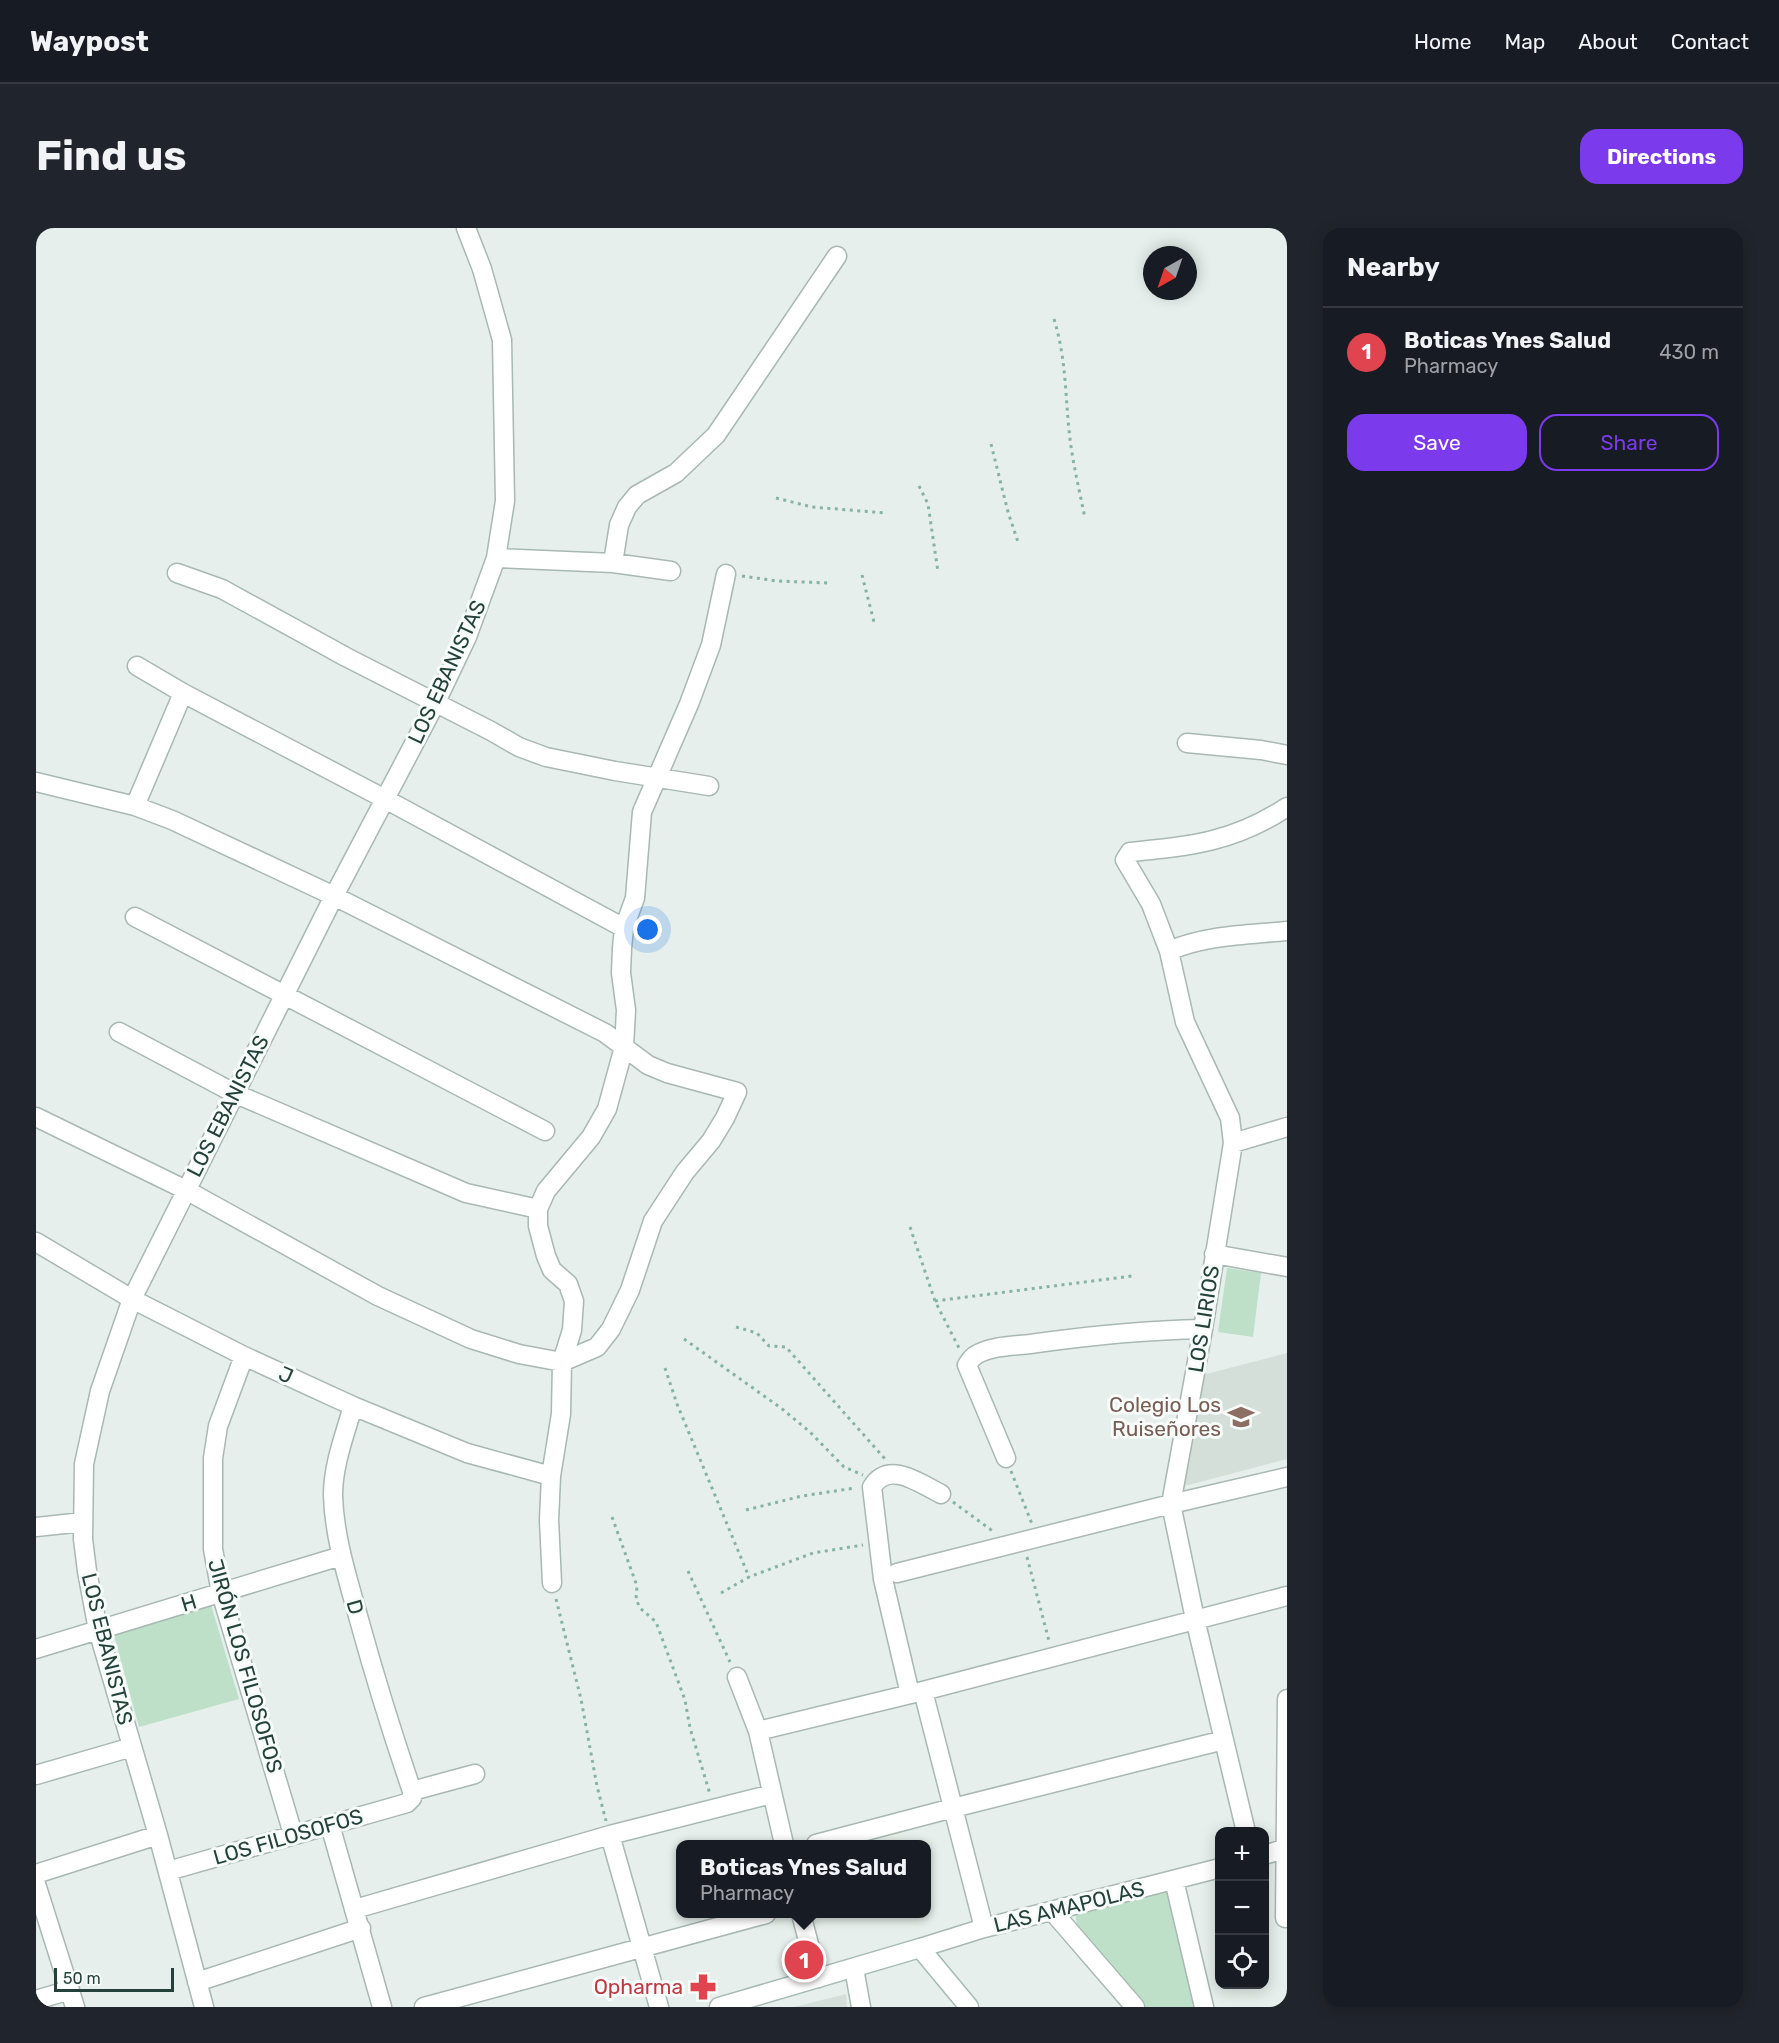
<!DOCTYPE html>
<meta charset="utf-8">
<style>
:root{--surface:#171b24;--page:#20242c;--text:#f1f3f6;--muted:#9ea1a6;--line:#363941;--accent:#7c3aed}
body{margin:0;font-family:Rubik,sans-serif;background:var(--page);color:var(--text)}
.controls{position:absolute;right:18px;bottom:18px;display:grid;overflow:hidden;border-radius:12px;box-shadow:0 3px 15px #0003}
.controls button{width:54px;height:54px;display:grid;place-items:center;padding:0;border:0;border-bottom:2px solid var(--line);background:var(--surface);color:var(--text);font:30px sans-serif}
.compass{position:absolute;left:1107px;top:18px;width:54px;height:54px;border-radius:50%;background:var(--surface);box-shadow:0 3px 15px #0003;rotate:220deg}
.scale{position:absolute;left:18px;bottom:15px;width:120px;box-sizing:border-box;padding-left:6px;border:3px solid #24423a;border-top:0;font-size:16px;line-height:21px;white-space:nowrap;color:#24423a;-webkit-text-stroke:4px #f7fbf9;paint-order:stroke}
.you{position:absolute;left:612px;top:702px;width:21px;height:21px;margin:-15px;border:4px solid #fff;border-radius:50%;background:#1a73e8;box-shadow:0 0 0 9px #1a73e833}
.badge{display:grid;place-items:center;width:39px;height:39px;border-radius:50%;background:var(--accent);color:#fff;font-size:20px;font-weight:700}
.pin{position:absolute;translate:-50% -50%;border:3px solid #fff;box-shadow:0 2px 6px #0006}
.popup{position:absolute;left:640px;top:1612px;width:255px;height:78px;box-sizing:border-box;display:grid;place-content:center;border-radius:12px;background:var(--surface);filter:drop-shadow(0 2px 4px #0005);font-size:20px;white-space:nowrap;color:var(--muted)}
.popup b{font-size:22px;color:var(--text)}
.popup::after{content:'';position:absolute;left:50%;top:100%;margin-left:-12px;border:12px solid transparent;border-top-color:var(--surface)}
.list{margin:0;padding:0;list-style:none}
h2{display:flex;justify-content:space-between;align-items:center;height:78px;margin:0;padding:0 24px;font-size:26px}
h2 small{font-size:20px;font-weight:400;color:var(--muted)}
.list li{display:grid;grid-template-columns:39px 1fr auto;gap:18px;align-items:center;box-sizing:border-box;height:90px;padding:0 24px;border-top:2px solid var(--line)}
.list b{display:block;font-size:22px;white-space:nowrap}
.list p{margin:0;font-size:20px;white-space:nowrap;color:var(--muted)}
.list em{font-size:20px;font-style:normal;color:var(--muted)}
.actions{display:flex;gap:12px;padding:18px 24px}
.actions a{flex:1;padding:14px 0;border:2px solid var(--accent);border-radius:18px;text-align:center;font-size:21px;color:var(--accent)}
.actions .main{background:var(--accent);color:#fff}
.icon{flex:none;width:33px;height:33px;fill:none;stroke:currentColor;stroke-width:2;stroke-linecap:round;stroke-linejoin:round}
.map{position:relative;flex:none;width:1251px;height:1779px;overflow:hidden;border-radius:18px}
header{display:flex;align-items:center;gap:36px;box-sizing:border-box;height:84px;padding:0 30px;background:var(--surface);border-bottom:2px solid var(--line)}
header strong{font-size:28px}
nav{display:flex;gap:33px;margin-inline-start:auto;font-size:21px}
.intro{display:flex;align-items:center;justify-content:space-between;box-sizing:border-box;height:144px;padding:0 36px}
h1{margin:0;font-size:42px}
.button{padding:15px 27px;border-radius:18px;background:var(--accent);color:#fff;font-size:21px;font-weight:700}
main{display:flex;gap:36px;padding:0 36px}
aside{flex:1;background:var(--surface);border-radius:18px;box-shadow:0 3px 15px #0003}
.map>svg:first-child{display:block}
.built{fill:#d4dfda}
.green{fill:#bfe0c8}
.lines{fill:none;stroke-linecap:round;stroke-linejoin:round}
.street-casing{stroke:#a8b8b2;stroke-width:21}
.secondary-casing{stroke:#a4bbb3;stroke-width:21}
.path{stroke:#86b3a5;stroke-width:3;stroke-dasharray:3 4.5;stroke-linecap:butt}
.street{stroke:#fff;stroke-width:18}
.secondary{stroke:#fff;stroke-width:18}
.labels{text-anchor:middle;stroke-width:6;stroke-linejoin:round;paint-order:stroke}
.street-label{font-size:21px;fill:#24423a;stroke:#f7fbf9}
.education-label{font-size:21px;fill:#785e54;stroke:#f7fbf9;text-anchor:end}
.health-label{font-size:21px;fill:#be3a42;stroke:#f7fbf9;text-anchor:end}
</style>
<header>
<strong>Waypost</strong>
<nav><a>Home</a><a>Map</a><a>About</a><a>Contact</a></nav>
</header>
<div class="intro"><h1>Find us</h1><a class="button">Directions</a></div>
<main>
<div class="map">
<svg width="1251" height="1779" viewBox="0 0 1251 1779">
<rect width="100%" height="100%" fill="#e6efeb"/>
<path class="built" d="M1251,1125V1231L1145,1259L1166,1147Z
M810,1766L811,1779H758Z"/>
<path class="green" d="M1191,1040L1225,1045L1217,1109L1182,1104Z
M173,1370L203,1471L103,1499L76,1400Z
M1121,1662L1136,1667L1162,1779H1107L1041,1698L1039,1683Z"/>
<g class="lines">
<g class="street-casing">
<path id="street" d="M460,330L577,335L635,343
M577,335L583,297L591,279L601,267L640,245L680,207L801,28
M141,345L186,361L310,429L455,503L483,519L510,529L579,543L673,558
M101,438L147,465L349,571L588,700
M1151,515L1225,522L1251,527
M0,554L99,578L136,592L298,668L569,805L612,837L631,845L701,864L689,890L675,913L649,944L617,993L594,1062L575,1101L561,1119L526,1134L483,1126L435,1111L342,1068L150,962L0,889
M99,578L147,465
M99,689L509,903
M1133,723C1170,707 1211,707 1251,703
M83,804L198,865L430,965L502,981
M1197,915L1251,899
M0,1014L96,1071L208,1128L317,1178L431,1225L515,1248
M1178,1026L1251,1039
M208,1128L182,1198L177,1230V1321L185,1365L257,1606
M970,1230L931,1137C934,1133 935,1130 940,1127C955,1118 976,1118 994,1116C1051,1108 1109,1102 1167,1101
M0,1299L47,1294
M861,1345L1135,1276L1251,1249
M516,1355L513,1292L515,1248L525,1186L526,1134L536,1102L538,1073L532,1056L516,1042L510,1028L502,998V981L510,963L555,909L571,881L588,819L590,782L585,745L586,720L588,700L599,670L606,584L653,476L675,417L690,346
M0,1421L305,1328
M701,1449L722,1503L748,1616
M887,1463L948,1700
M874,1466L847,1351L836,1259C853,1232 883,1255 905,1266
M722,1503L887,1463L1251,1368
M0,1547L96,1519
M376,1563L439,1546
M294,1597L346,1779
M1210,1604L1159,1391L1135,1276L1167,1101L1197,915L1194,890L1149,794L1133,723L1115,676L1089,632L1094,624C1155,618 1198,614 1251,579
M574,1607L623,1779
M780,1616L917,1580L1188,1512
M1228,1627L1251,1620
M132,1643L371,1575L376,1570V1563C356,1505 338,1446 322,1388C311,1348 298,1308 297,1267C297,1237 309,1206 317,1178
M0,1646L122,1607
M1138,1652L1168,1779
M0,1656L39,1779
M319,1681L574,1607L736,1566
M1017,1684L1099,1779
M765,1686L782,1750
M1249,1690L1251,1471
M884,1720L948,1700L1184,1640
M818,1740L825,1779
M161,1754L325,1700
M0,1772L34,1762
M168,1779L122,1607L62,1402L51,1343L47,1311L48,1236L64,1163L96,1071L298,668L400,474L431,409L460,330L469,273L466,112L446,41L430,0
M388,1779L730,1686"/>
</g>
<g class="secondary-casing">
<path id="secondary" d="M683,1779L884,1720L933,1779"/>
</g>
<path class="path" d="M1018,91C1030,131 1029,162 1033,202C1036,232 1043,261 1049,290
M955,216L972,284L982,314
M883,258L892,276L902,344
M740,270L776,279L850,285
M826,347L838,394
M706,348L741,353L793,355
M874,999L899,1073L923,1120
M899,1073L1096,1048
M700,1099L721,1105L733,1118L750,1119L849,1231
M648,1111L745,1180L774,1204L808,1239L827,1247
M629,1140L641,1176L713,1349
M975,1243L996,1296
M917,1274L958,1304
M710,1282L766,1268L819,1260
M576,1289L601,1358L600,1371L604,1380L620,1394L649,1472L654,1500L674,1566
M991,1329L1013,1413
M652,1343L694,1434
M685,1365L713,1349L777,1325L827,1317
M520,1371L545,1471L561,1558L570,1593"/>
<use href="#street" class="street"/>
<use href="#secondary" class="secondary"/>
</g>
<defs>
<g id="school-bare" transform="scale(2.07)"><path d="M0-5L7-2L0 1L-7-2ZM-4 1L0 2.5L4 1V4Q0 6-4 4Z" fill="#8d6e63" stroke="#f7fbf9" stroke-width="2.5" paint-order="stroke"/></g>
<g id="pharmacy-bare" transform="scale(2.07)"><path d="M-2-6h4v4h4v4h-4v4h-4v-4h-4v-4h4Z" fill="#e0444e" stroke="#f7fbf9" stroke-width="2.5" paint-order="stroke"/></g>
</defs>
<g fill-rule="evenodd">
<use href="#school-bare" x="1205" y="1189"/>
<use href="#pharmacy-bare" x="667" y="1759"/>
</g>
<g class="labels">
<g class="street-label">
<text transform="translate(411 444) rotate(-65)" y="7">LOS EBANISTAS</text>
<text transform="translate(192 878) rotate(-63)" y="7">LOS EBANISTAS</text>
<text transform="translate(1168 1091) rotate(-81)" y="7">LOS LIRIOS</text>
<text transform="translate(250 1147) rotate(24)" y="7">J</text>
<text transform="translate(153 1375) rotate(-17)" y="7">H</text>
<text transform="translate(319 1379) rotate(74)" y="7">D</text>
<text transform="translate(71 1421) rotate(76)" y="7">LOS EBANISTAS</text>
<text transform="translate(209 1438) rotate(74)" y="7">JIRÓN LOS FILOSOFOS</text>
<text transform="translate(252 1609) rotate(-16)" y="7">LOS FILOSOFOS</text>
<text transform="translate(1033 1679) rotate(-14)" y="7">LAS AMAPOLAS</text>
</g>
<g class="education-label">
<text x="1185" y="1184">Colegio Los<tspan x="1185" dy="24">Ruiseñores</tspan></text>
</g>
<g class="health-label">
<text x="647" y="1766">Opharma</text>
</g>
</g>
</svg>
<div class="controls">
<button>+</button>
<button>−</button>
<button><svg class="icon" aria-label="locate" viewBox="0 0 24 24"><circle cx="12" cy="12" r="6"/><path d="M12 2v4M12 18v4M2 12h4M18 12h4"/></svg></button>
</div>
<svg class="compass" viewBox="-18 -18 36 36"><path d="M0-13l5 13h-10z" fill="#e53935"/><path d="M0 13l5-13h-10z" fill="#9ea1a6"/></svg>
<div class="scale">50 m</div>
<div class="you"></div>
<div class="pin badge" style="left:768px;top:1732px;background:#e0444e">1</div>
<div class="popup"><b>Boticas Ynes Salud</b>Pharmacy</div>
</div>
<aside>
<h2>Nearby<small></small></h2>
<ul class="list">
<li><span class="badge" style="background:#e0444e">1</span><div><b>Boticas Ynes Salud</b><p>Pharmacy</p></div><em>430 m</em></li>
</ul>
<div class="actions"><a class="main">Save</a><a>Share</a></div>
</aside>
</main>
